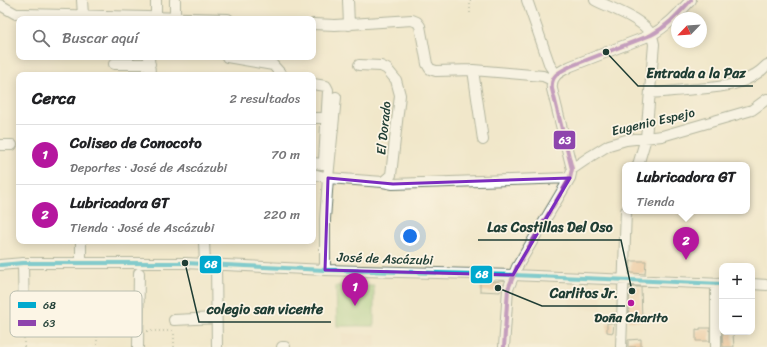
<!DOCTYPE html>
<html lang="es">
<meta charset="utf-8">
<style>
:root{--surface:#fff;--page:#f2f2f2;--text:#202124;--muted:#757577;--line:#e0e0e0;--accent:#b5179e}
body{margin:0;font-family:Sriracha,sans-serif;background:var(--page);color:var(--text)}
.controls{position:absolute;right:12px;bottom:12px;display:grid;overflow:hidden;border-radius:8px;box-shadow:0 2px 10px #0003}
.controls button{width:36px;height:36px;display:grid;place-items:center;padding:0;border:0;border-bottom:1px solid var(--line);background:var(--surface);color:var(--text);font:20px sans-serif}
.compass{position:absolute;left:671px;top:12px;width:36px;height:36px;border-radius:50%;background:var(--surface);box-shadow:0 2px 10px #0003;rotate:245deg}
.you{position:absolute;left:410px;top:236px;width:14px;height:14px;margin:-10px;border:3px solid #fff;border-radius:50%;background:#1a73e8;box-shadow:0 0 0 6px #1a73e833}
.badge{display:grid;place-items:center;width:26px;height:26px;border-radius:50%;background:var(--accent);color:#fff;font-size:13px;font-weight:700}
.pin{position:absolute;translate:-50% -33px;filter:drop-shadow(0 1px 2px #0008)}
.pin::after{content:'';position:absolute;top:21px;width:14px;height:12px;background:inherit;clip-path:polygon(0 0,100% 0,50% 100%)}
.popup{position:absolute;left:622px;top:162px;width:128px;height:52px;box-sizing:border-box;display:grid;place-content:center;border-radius:8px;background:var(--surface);filter:drop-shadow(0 1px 3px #0005);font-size:13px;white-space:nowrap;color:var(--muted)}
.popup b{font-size:15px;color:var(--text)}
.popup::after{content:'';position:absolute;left:50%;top:100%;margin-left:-8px;border:8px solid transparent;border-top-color:var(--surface)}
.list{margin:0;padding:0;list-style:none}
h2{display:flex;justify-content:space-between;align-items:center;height:52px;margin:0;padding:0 16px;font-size:17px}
h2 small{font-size:13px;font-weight:400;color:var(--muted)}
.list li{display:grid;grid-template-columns:26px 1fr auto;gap:12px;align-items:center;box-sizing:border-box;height:60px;padding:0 16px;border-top:1px solid var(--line)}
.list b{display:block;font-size:15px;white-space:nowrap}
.list p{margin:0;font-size:13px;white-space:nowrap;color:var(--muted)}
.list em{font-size:13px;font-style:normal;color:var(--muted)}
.icon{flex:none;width:22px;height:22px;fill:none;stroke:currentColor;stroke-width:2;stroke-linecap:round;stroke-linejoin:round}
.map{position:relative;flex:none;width:767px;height:347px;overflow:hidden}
.search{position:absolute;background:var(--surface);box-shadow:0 2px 10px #0003;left:16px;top:16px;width:300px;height:44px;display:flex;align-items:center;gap:10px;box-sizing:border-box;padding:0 14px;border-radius:8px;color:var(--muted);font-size:15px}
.panel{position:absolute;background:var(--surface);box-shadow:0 2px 10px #0003;left:16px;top:72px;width:300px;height:172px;border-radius:8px}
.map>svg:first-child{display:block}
.built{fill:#ecd8ba}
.green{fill:#94c879;stroke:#5a8256}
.building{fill:#eaa875}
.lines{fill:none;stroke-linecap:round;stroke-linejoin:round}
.minor-casing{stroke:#687868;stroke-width:12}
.path{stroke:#687868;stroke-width:1.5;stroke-dasharray:1 3;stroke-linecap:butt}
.minor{stroke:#fff;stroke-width:10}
.bus-1-casing{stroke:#fcf5e5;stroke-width:7}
.bus-2-casing{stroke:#fcf5e5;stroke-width:7}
.bus-1{stroke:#00a9ce;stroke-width:4}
.bus-2{stroke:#8e44ad;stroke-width:4}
.marked{fill:none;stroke:#7b2cbf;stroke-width:3;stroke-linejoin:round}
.poi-dot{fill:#b5179e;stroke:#fcf5e5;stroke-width:1.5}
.labels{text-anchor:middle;stroke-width:3.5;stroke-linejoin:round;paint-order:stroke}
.street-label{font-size:13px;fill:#1f3d34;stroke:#fcf5e5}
.poi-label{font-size:13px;font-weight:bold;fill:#1f3d34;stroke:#fcf5e5}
.key{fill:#fcf5e5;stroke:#babeb0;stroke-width:1}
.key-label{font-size:11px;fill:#1f3d34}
.leader{fill:none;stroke:#1f3d34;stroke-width:1.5}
.callout-dot{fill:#1f3d34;stroke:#fcf5e5;stroke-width:1.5}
.callout-label{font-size:14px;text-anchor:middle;font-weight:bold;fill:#1f3d34;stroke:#fcf5e5;stroke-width:3.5;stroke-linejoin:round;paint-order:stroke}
.line-badge{stroke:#fcf5e5;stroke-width:1.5}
.badge-label{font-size:11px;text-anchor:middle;font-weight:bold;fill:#fff}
</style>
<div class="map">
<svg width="767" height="347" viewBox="0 0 767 347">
<rect width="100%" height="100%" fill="#fcf5e5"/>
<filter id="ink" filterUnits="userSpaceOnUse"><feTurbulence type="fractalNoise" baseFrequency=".025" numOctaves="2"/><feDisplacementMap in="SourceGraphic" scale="8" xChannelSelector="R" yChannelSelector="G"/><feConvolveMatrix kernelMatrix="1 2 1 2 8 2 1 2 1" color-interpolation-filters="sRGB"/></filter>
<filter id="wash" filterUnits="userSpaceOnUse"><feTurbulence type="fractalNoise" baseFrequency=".012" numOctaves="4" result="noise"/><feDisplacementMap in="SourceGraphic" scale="16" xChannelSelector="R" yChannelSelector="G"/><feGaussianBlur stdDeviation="0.9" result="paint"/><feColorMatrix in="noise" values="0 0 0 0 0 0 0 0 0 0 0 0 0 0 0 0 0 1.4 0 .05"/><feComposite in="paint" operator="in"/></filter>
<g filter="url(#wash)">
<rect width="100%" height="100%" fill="#f1e7ca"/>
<path class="built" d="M570,284H601L602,310L569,308Z
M342,333L376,334V347H341Z"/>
<path class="green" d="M336,286H374V326H337Z"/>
<g id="blocks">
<path class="building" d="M631,261H646L645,274L632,273L630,272Z
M480,281L499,282L501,284L500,292L480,291Z
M631,287H641L642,321H628L630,289Z
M607,323H614L613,333L607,332Z
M700,328H710V341H696V329L700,330Z
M733,333L734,347H723L722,334Z
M641,339V347H628V340Z"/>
</g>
</g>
<g filter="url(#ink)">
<use href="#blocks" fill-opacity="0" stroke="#687868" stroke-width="1"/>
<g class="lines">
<g class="minor-casing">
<path id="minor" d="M82,0L83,15
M156,0V17
M348,0L349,25
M527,0L550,66L556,74
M595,0C610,8 644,19 651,35C653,37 653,41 654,44L646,138L638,165
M0,5L16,14H25L228,19
M175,17V0
M313,24L335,25L412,20L417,22L420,26L427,64L430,69L436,71L473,70L543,76L552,80
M149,57L150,75
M227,57L273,65L282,75
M114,64H150
M473,70L483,140
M313,84L326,86L328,90L324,161L322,164L313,163
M651,93C666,92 682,90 698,89C723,87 748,85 767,65
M313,118H332
M0,145H12
M572,169L591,156L609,145L626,140L662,136L752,110L767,99
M313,174L328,178L383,182L391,175L400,95L396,80L387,69L381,66L359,65
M383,182L393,184L570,178
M81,241V263
M204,241L205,264
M23,263L24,323
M0,265L23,263H185L325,270L513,275L722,284
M216,265L217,347
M325,270V219L328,178L336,97
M752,284L767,285
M174,320L216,318
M138,347L139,273
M282,347H285
M504,347L508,289L517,267L570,178L572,169L552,89C550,75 561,71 571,66L651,35C668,26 679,13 691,0
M621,347L626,211
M716,347V284"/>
</g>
<path class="path" d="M470,0V15
M97,328V347
M147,331H174
M24,347V331
M174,347V331"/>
<use href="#minor" class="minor"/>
<g class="bus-1-casing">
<path id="bus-1" d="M0,265L23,263H185L325,270L513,275L722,284"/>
</g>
<g class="bus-2-casing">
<path id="bus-2" d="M504,347L508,289L517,267L570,178L572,169L552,89C550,75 561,71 571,66L651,35C668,26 679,13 691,0"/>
</g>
<use href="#bus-1" class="bus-1"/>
<use href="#bus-2" class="bus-2"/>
</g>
</g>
<path d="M0 0H767V347H0ZM328,178L393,184L570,178L513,275L325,270Z" fill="#f1e7ca" fill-opacity=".55" fill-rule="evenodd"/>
<path class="marked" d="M328,178L393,184L570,178L513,275L325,270Z"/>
<circle class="poi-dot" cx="631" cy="303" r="4"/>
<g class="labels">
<g class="street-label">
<text transform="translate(653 121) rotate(-13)" y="5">Eugenio Espejo</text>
<text transform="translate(383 128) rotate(-84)" y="5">El Dorado</text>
<text transform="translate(385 258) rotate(2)" y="5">José de Ascázubi</text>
</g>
<g class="poi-label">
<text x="631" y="322">Doña Charito</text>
</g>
</g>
<rect x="10" y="291" width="132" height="46" rx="6" class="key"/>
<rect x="18" y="302" width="18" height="6" fill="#00a9ce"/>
<rect x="18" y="320" width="18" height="6" fill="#8e44ad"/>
<g class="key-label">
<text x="43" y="309">68</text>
<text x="43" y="327">63</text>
</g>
<path class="leader" d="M606 52L638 86H753M632 291L621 240H478M498 288L542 306H625M185 263L199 322H331"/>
<g class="callout-dot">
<circle cx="606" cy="52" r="4"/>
<circle cx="632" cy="291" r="4"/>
<circle cx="498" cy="288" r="4"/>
<circle cx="185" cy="263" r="4"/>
</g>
<g class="callout-label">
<text x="696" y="78">Entrada a la Paz</text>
<text x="550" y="232">Las Costillas Del Oso</text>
<text x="584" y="298">Carlitos Jr.</text>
<text x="265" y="314">colegio san vicente</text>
</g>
<g class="line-badge">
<rect x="553" y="130" width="23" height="20" rx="4" fill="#8e44ad"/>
<rect x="199" y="255" width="23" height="19" rx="4" fill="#00a9ce"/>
<rect x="470" y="265" width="23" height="19" rx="4" fill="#00a9ce"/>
</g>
<g class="badge-label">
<text x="565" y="144">63</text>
<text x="211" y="268">68</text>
<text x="482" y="278">68</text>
</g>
</svg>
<div class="controls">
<button>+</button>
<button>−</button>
</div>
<svg class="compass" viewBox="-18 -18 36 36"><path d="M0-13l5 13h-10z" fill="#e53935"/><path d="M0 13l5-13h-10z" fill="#757577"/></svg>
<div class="you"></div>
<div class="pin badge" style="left:355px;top:306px">1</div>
<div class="pin badge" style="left:686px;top:260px">2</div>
<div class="popup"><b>Lubricadora GT</b>Tienda</div>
<div class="search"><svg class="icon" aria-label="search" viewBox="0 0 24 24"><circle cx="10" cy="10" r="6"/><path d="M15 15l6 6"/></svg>Buscar aquí</div>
<section class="panel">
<h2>Cerca<small>2 resultados</small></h2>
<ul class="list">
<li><span class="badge">1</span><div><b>Coliseo de Conocoto</b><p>Deportes · José de Ascázubi</p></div><em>70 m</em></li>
<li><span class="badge">2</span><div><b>Lubricadora GT</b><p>Tienda · José de Ascázubi</p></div><em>220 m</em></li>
</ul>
</section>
</div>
